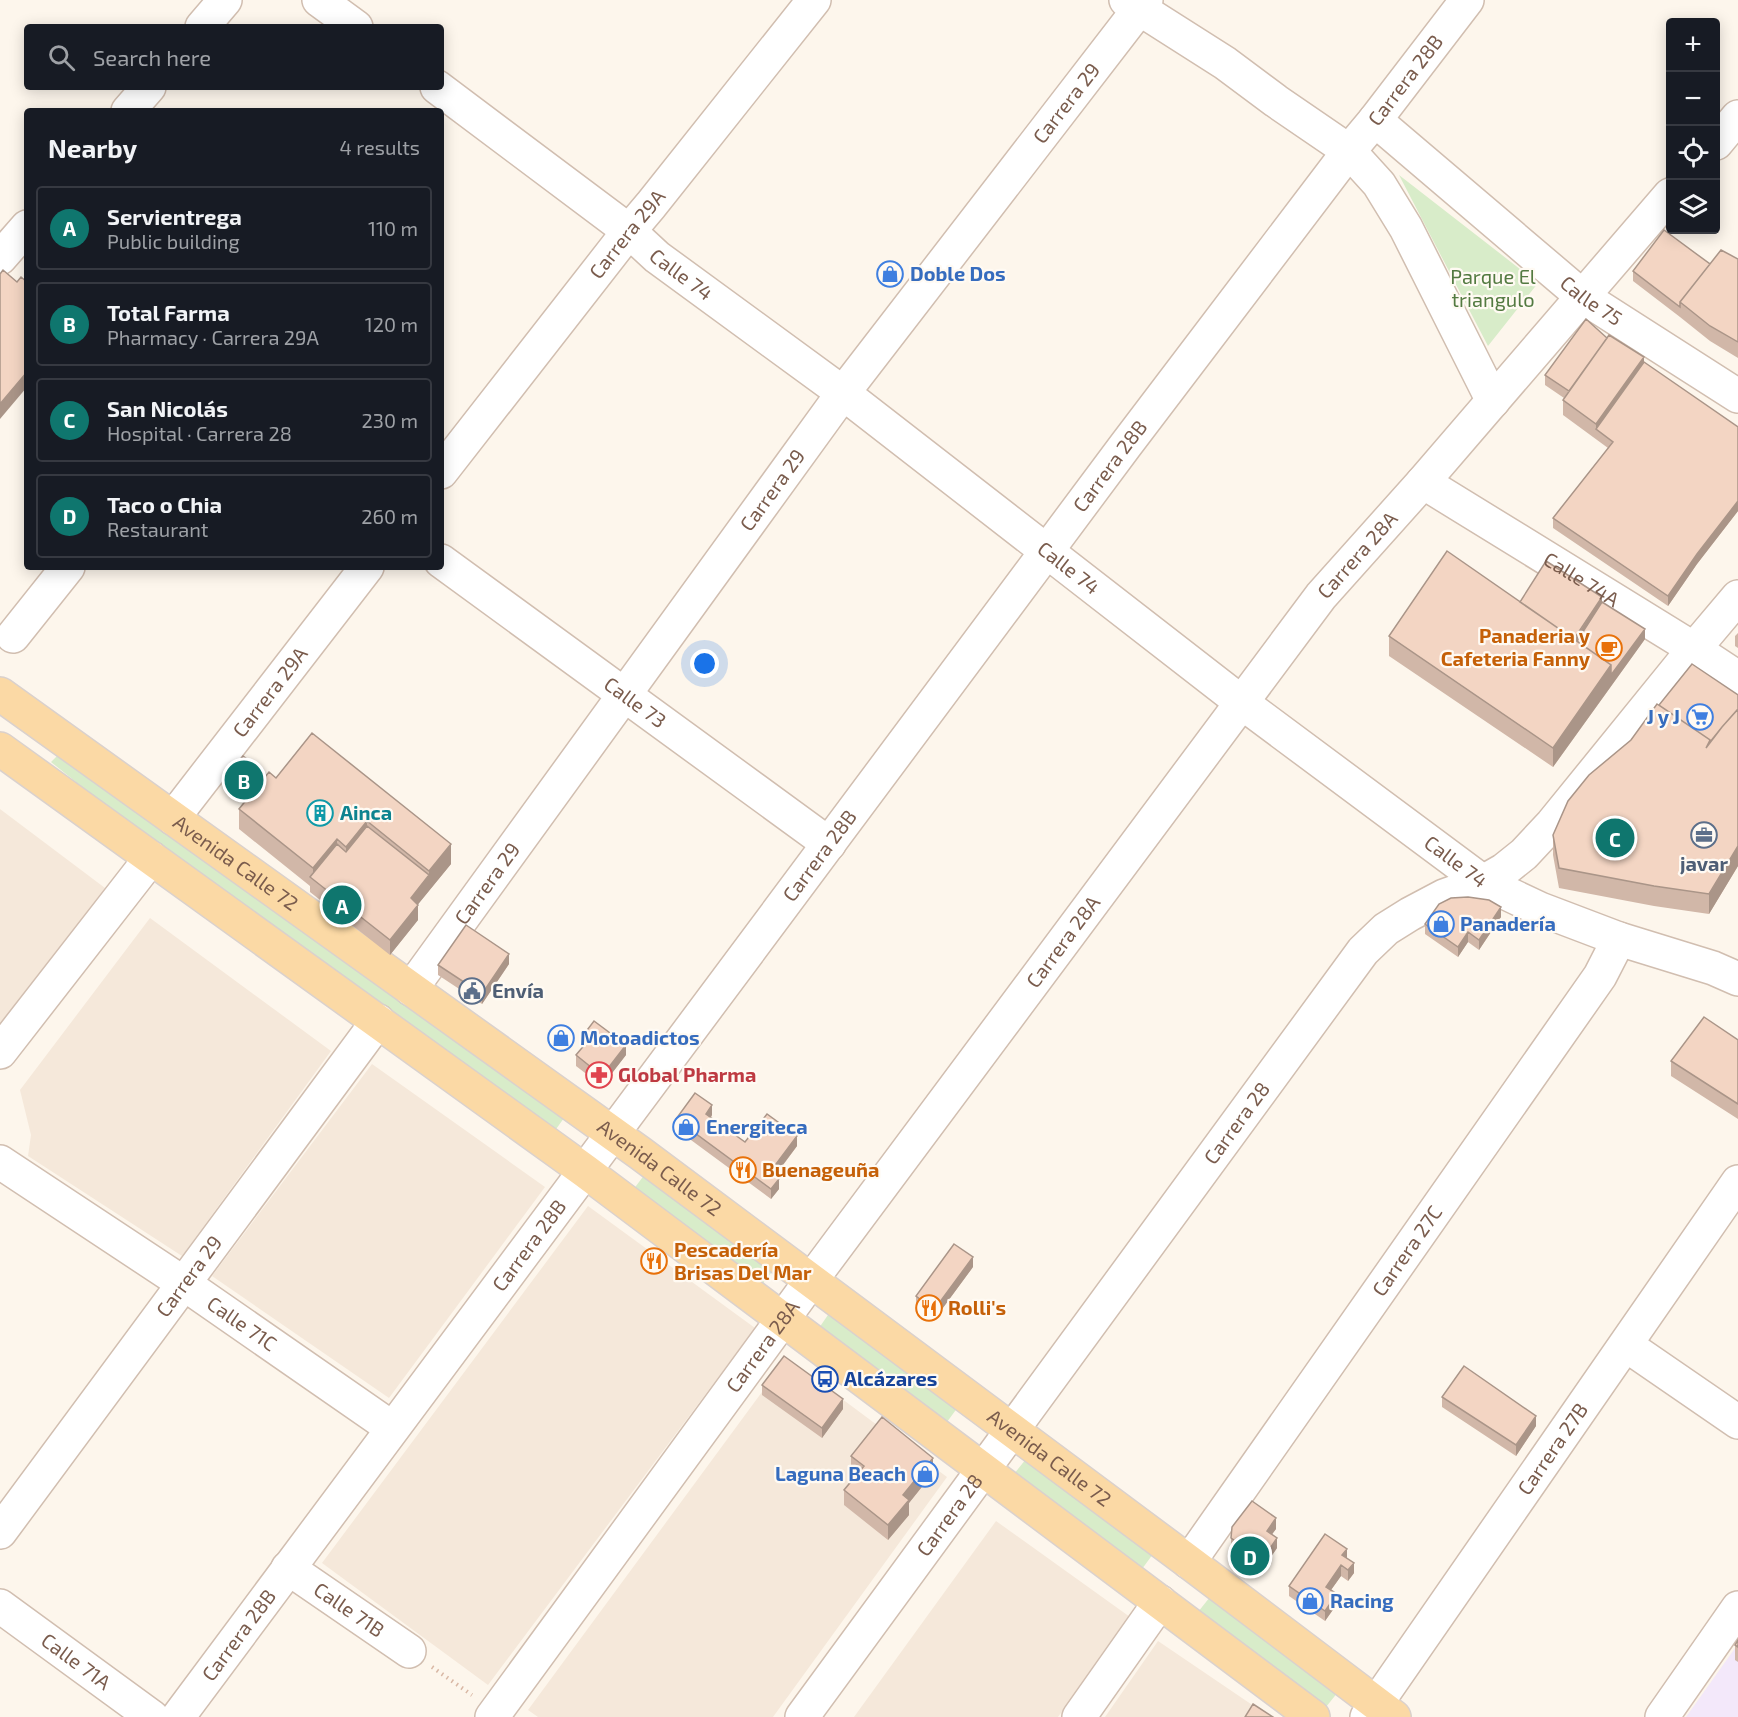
<!DOCTYPE html>
<meta charset="utf-8">
<style>
:root{--surface:#171b24;--page:#242831;--text:#f1f3f6;--muted:#9ea1a6;--line:#363941;--accent:#0f766e}
body{margin:0;font-family:"Exo 2",sans-serif;background:var(--page);color:var(--text)}
.controls{position:absolute;right:18px;top:18px;display:grid;overflow:hidden;border-radius:6px;box-shadow:0 3px 15px #0003}
.controls button{width:54px;height:54px;display:grid;place-items:center;padding:0;border:0;border-bottom:2px solid var(--line);background:var(--surface);color:var(--text);font:30px sans-serif}
.you{position:absolute;left:705px;top:664px;width:21px;height:21px;margin:-15px;border:4px solid #fff;border-radius:50%;background:#1a73e8;box-shadow:0 0 0 9px #1a73e833}
.badge{display:grid;place-items:center;width:39px;height:39px;border-radius:50%;background:var(--accent);color:#fff;font-size:20px;font-weight:700}
.pin{position:absolute;translate:-50% -50%;border:3px solid #fff;box-shadow:0 2px 6px #0006}
.list{margin:0;padding:0;list-style:none}
h2{display:flex;justify-content:space-between;align-items:center;height:78px;margin:0;padding:0 24px;font-size:26px}
h2 small{font-size:20px;font-weight:400;color:var(--muted)}
.list li{display:grid;grid-template-columns:39px 1fr auto;gap:18px;align-items:center;box-sizing:border-box;height:84px;margin:0 12px 12px;padding:0 12px;border:2px solid var(--line);border-radius:6px}
.list b{display:block;font-size:22px;white-space:nowrap}
.list p{margin:0;font-size:20px;white-space:nowrap;color:var(--muted)}
.list em{font-size:20px;font-style:normal;color:var(--muted)}
.icon{flex:none;width:33px;height:33px;fill:none;stroke:currentColor;stroke-width:2;stroke-linecap:round;stroke-linejoin:round}
.map{position:relative;flex:none;width:1738px;height:1717px;overflow:hidden}
.search{position:absolute;background:var(--surface);box-shadow:0 3px 15px #0003;left:24px;top:24px;width:420px;height:66px;display:flex;align-items:center;gap:15px;box-sizing:border-box;padding:0 21px;border-radius:6px;color:var(--muted);font-size:22px}
.panel{position:absolute;background:var(--surface);box-shadow:0 3px 15px #0003;left:24px;top:108px;width:420px;height:462px;border-radius:6px}
.map>svg:first-child{display:block}
.residential{fill:#f5e8da}
.education{fill:#f3e8fa}
.green{fill:#d8ecc9}
.lines{fill:none;stroke-linecap:round;stroke-linejoin:round}
.minor-casing{stroke:#d1beb0;stroke-width:36}
.major-casing{stroke:#dad1cd;stroke-width:36}
.path{stroke:#d9b8a5;stroke-width:4;stroke-dasharray:1.5 4.5;stroke-linecap:butt}
.minor{stroke:#fff;stroke-width:33}
.major{stroke:#fbd9a5;stroke-width:33}
.wall{fill:#d1b7a8}
.shaded-wall{fill:#aa9588}
.building{fill:#f3d5c3;stroke:#aa9588;stroke-width:1.5}
.labels{text-anchor:middle;stroke-width:4.5;stroke-linejoin:round;paint-order:stroke}
.street-label{font-size:20px;fill:#7a5c4d;stroke:#fffaf3}
.shop-label{font-size:20px;font-weight:bold;fill:#366cbe;stroke:#fffaf3;text-anchor:start}
.park-label{font-size:20px;fill:#537a41;stroke:#fffaf3}
.food-label{font-size:20px;font-weight:bold;fill:#c56008;stroke:#fffaf3;text-anchor:start}
.culture-label{font-size:20px;font-weight:bold;fill:#0d838f;stroke:#fffaf3;text-anchor:start}
.service-label{font-size:20px;font-weight:bold;fill:#4e5e75;stroke:#fffaf3}
.health-label{font-size:20px;font-weight:bold;fill:#be3a42;stroke:#fffaf3;text-anchor:start}
.transit-label{font-size:20px;font-weight:bold;fill:#164399;stroke:#fffaf3;text-anchor:start}
</style>
<div class="map">
<svg width="1738" height="1717" viewBox="0 0 1738 1717">
<rect width="100%" height="100%" fill="#fdf6ec"/>
<path class="residential" d="M0,809L109,891L0,1028Z
M150,918L331,1051L182,1256L28,1156L31,1135L20,1090Z
M372,1064L545,1187L389,1398L212,1276Z
M588,1206L755,1328L488,1685L322,1563Z
M787,1358L947,1477L773,1717H538L528,1710Z
M996,1521L1130,1617L1058,1717H854Z
M1158,1641L1270,1717H1105Z"/>
<path class="education" d="M1738,1644V1717H1686Z"/>
<path class="green" d="M1399,175L1538,283L1488,346Z
M58,755L564,1118L554,1132L201,882L51,762Z
M645,1174L774,1269L762,1285L633,1190Z
M830,1312L958,1407L947,1422L819,1328Z
M1026,1459L1153,1554L1142,1569L1014,1474Z
M1210,1597L1338,1692L1326,1707L1198,1612Z"/>
<g class="lines">
<g class="minor-casing">
<g id="minor">
<path d="M319,0L356,27"/>
<path d="M1126,0L1225,63L1276,101L1349,151L1379,184L1406,228L1493,401"/>
<path d="M202,27L225,0"/>
<path id="s1" d="M437,87L629,231L657,257L843,393L1241,702L1483,882L1540,909L1619,939L1713,968L1738,979"/>
<path d="M128,111L149,87"/>
<path id="s2" d="M1375,120L1583,297L1738,396"/>
<path d="M1716,143L1738,117"/>
<path d="M0,258L27,227"/>
<path id="s3" d="M441,472L629,231L651,205L814,0"/>
<path id="s4" d="M1423,482L1694,649L1738,678"/>
<path id="s5" d="M441,561L829,844"/>
<path d="M13,636L68,567"/>
<path id="s6" d="M173,818L367,567"/>
<path id="s7" d="M411,989L843,393L1146,0"/>
<path d="M0,1052L151,858"/>
<path id="s8" d="M0,1162L183,1283L392,1428"/>
<path d="M1626,1345L1738,1422"/>
<path id="s9" d="M0,1532L378,1021"/>
<path id="s10" d="M1189,1562L1600,976L1619,939"/>
<path id="s11" d="M288,1568L409,1651"/>
<path id="s12" d="M0,1606L152,1717"/>
<path id="s13" d="M178,1717L1125,446L1349,151L1375,120L1467,0"/>
<path id="s14" d="M492,1717L821,1267L1321,596L1423,482L1670,195"/>
<path id="s15" d="M802,1717L1363,951L1386,929L1410,914L1444,896L1483,882L1504,870L1524,854L1552,824L1694,649L1738,597"/>
<path d="M1079,1717L1160,1602"/>
<path id="s16" d="M1367,1717L1738,1182"/>
<path d="M1662,1717L1738,1608"/>
</g>
</g>
<g class="major-casing">
<g id="major">
<path id="s17" d="M0,694L640,1153L1189,1562L1394,1717"/>
<path d="M0,749L585,1171L1313,1717"/>
</g>
</g>
<path class="path" d="M432,1667L472,1695"/>
<use href="#minor" class="minor"/>
<use href="#major" class="major"/>
</g>
<path class="wall" d="M1738,259V358L1710,341L1680,317L1633,281V271L1710,264Z
M1607,338L1738,427V511L1697,564L1668,606L1553,528V518L1608,448L1563,415V400L1564,398L1545,385V375Z
M1520,602H1602L1645,639L1553,767L1389,656V636Z
M1738,633V648L1735,646V636Z
M1738,695V866L1709,914L1654,906L1559,888L1553,855V835L1659,705Z
M312,733L451,864L418,904V920L390,955L310,892V886L239,829V809L276,778Z
M262,775L244,800L225,785V780Z
M1501,917L1479,950L1468,942L1458,957L1425,934V924Z
M509,964L482,1004L438,975V965Z
M581,1038L626,1055L602,1086L576,1066V1055L582,1048Z
M1738,1040V1119L1671,1076V1061Z
M712,1115L711,1118L745,1142L797,1146L775,1176L779,1189L771,1199L676,1129V1119Z
M973,1267L934,1320L916,1306V1296Z
M762,1385L843,1409L822,1438L762,1395Z
M1442,1397L1536,1426L1516,1456L1442,1407Z
M851,1456L933,1473L909,1503V1515L888,1540L844,1505V1490L857,1475L851,1471Z
M1276,1529L1272,1534L1277,1548L1262,1570L1231,1548V1538Z
M1347,1558L1354,1573L1348,1581L1341,1576L1331,1590L1337,1604L1325,1621L1289,1596V1586Z
M1738,1640V1662L1735,1660V1645Z"/>
<path class="shaded-wall" d="M1644,357V373L1596,429V424Z
M27,372V387L0,419V404Z
M1738,501V511L1697,564L1668,606V596L1697,554Z
M1602,597V612L1577,650L1573,642Z
M1645,629V639L1553,767V748L1611,665Z
M262,770V775L244,800V795Z
M367,821V841L346,867V847Z
M337,839V859L313,879V868Z
M451,844V864L411,913V898L429,875V871Z
M1738,846V866L1709,914V894Z
M418,905V920L390,955V940Z
M1501,907V917L1479,950V940Z
M1468,932V942L1458,957V947Z
M509,954V964L482,1004V994Z
M626,1045V1055L602,1086V1076Z
M712,1105V1115L706,1124V1114Z
M797,1136V1146L770,1182V1172Z
M779,1179V1189L771,1199V1189Z
M973,1257V1267L934,1320V1310Z
M843,1399V1409L822,1438V1428Z
M1536,1416V1426L1516,1456V1445Z
M933,1458V1473L909,1503V1515L888,1540V1525L903,1495Z
M1276,1518V1529L1267,1541V1531Z
M1277,1538V1548L1262,1570V1560Z
M1347,1549V1559L1342,1555Z
M1354,1563V1573L1348,1581V1570Z
M1341,1565V1576L1326,1597V1587Z
M1337,1594V1604L1325,1621V1611Z"/>
<path class="building" d="M1664,230L1710,264L1680,302V307L1633,271Z
M1721,250L1738,259V342L1710,326L1680,302Z
M3,270L17,282L21,277L27,282V372L0,404V274Z
M1586,319L1607,338L1569,391L1545,375Z
M1609,335L1644,357L1596,424L1563,400Z
M1644,362L1738,427V501L1697,554L1668,596L1553,518L1613,442L1596,429Z
M1447,551L1611,665L1553,748L1389,636Z
M1546,561L1602,597L1574,639L1520,602Z
M1602,602L1645,629L1611,675V665L1577,641Z
M1692,664L1738,695V709L1722,727L1710,742V740L1659,705Z
M1657,704L1710,740L1706,748L1722,727L1738,709V846L1709,894L1654,886L1559,868L1553,835L1568,801L1589,775L1631,740Z
M312,733L451,844L429,871L367,821L346,847L337,839L313,868L239,809L269,772L276,778Z
M243,756L262,770L244,795L225,780Z
M367,826L429,875L411,898L418,905L390,940L310,877L337,844L346,852Z
M1468,897L1489,900L1501,907L1479,940L1468,932L1458,947L1425,924L1439,904L1451,898Z
M466,925L509,954L482,994L438,965Z
M1704,1017L1738,1040V1104L1671,1061Z
M594,1021L626,1045L602,1076L576,1055L587,1042L581,1038Z
M695,1093L712,1105L706,1114L745,1142L767,1114L797,1136L770,1172L779,1179L771,1189L676,1119Z
M954,1244L973,1257L934,1310L916,1296Z
M784,1356L843,1399L822,1428L762,1385Z
M1464,1366L1536,1416L1516,1445L1442,1397Z
M882,1417L933,1458L903,1495L909,1500L888,1525L844,1490L864,1466L851,1456Z
M1252,1501L1276,1518L1267,1531L1277,1538L1262,1560L1231,1538L1232,1527Z
M1325,1534L1347,1549L1342,1555L1354,1563L1348,1570L1341,1565L1326,1587L1337,1594L1325,1611L1289,1586Z
M1738,1640V1647L1735,1645Z
M1253,1704L1273,1717H1245Z"/>
<defs>
<g id="shop-ring" transform="scale(1.35)"><circle r="9.5" fill="#fffaf3" stroke="#3f7fe0" stroke-width="1.5"/><path d="M-5-2.5h2.3a2.7 3.5 0 0 1 5.4 0H5L5.5 6h-11ZM-1.5-2.5h3a1.5 2.3 0 0 0-3 0Z" fill="#3f7fe0"/></g>
<g id="cafe-ring" transform="scale(1.35)"><circle r="9.5" fill="#fffaf3" stroke="#e8710a" stroke-width="1.5"/><path d="M-5.5-4.5H6V0H3Q3 3.5 0 3.5H-2.5Q-5.5 3.5-5.5 0ZM3-3.2v2h1.7v-2ZM-6 4.5H4V6H-6Z" fill="#e8710a"/></g>
<g id="supermarket-ring" transform="scale(1.35)"><circle r="9.5" fill="#fffaf3" stroke="#3f7fe0" stroke-width="1.5"/><path d="M-6-5.5h2.5l.6 2H6L4.5 2H-2.5L-4.4-4H-6ZM-1.5 3.2a1.3 1.3 0 1 0 .1 0ZM3 3.2a1.3 1.3 0 1 0 .1 0Z" fill="#3f7fe0"/></g>
<g id="building-ring" transform="scale(1.35)"><circle r="9.5" fill="#fffaf3" stroke="#0f9aa8" stroke-width="1.5"/><path d="M-4-6H4V6H1V3H-1V6H-4ZM-2.5-4.3h1.7v1.8h-1.7ZM.8-4.3h1.7v1.8H.8ZM-2.5-1h1.7V.8h-1.7ZM.8-1h1.7V.8H.8Z" fill="#0f9aa8"/></g>
<g id="office-ring" transform="scale(1.35)"><circle r="9.5" fill="#fffaf3" stroke="#5c6f8a" stroke-width="1.5"/><path d="M-6-3h4V-5.5h4V-3h4V5H-6ZM-1-4.5V-3h2v-1.5ZM-6 0V1H6V0Z" fill="#5c6f8a"/></g>
<g id="civic-ring" transform="scale(1.35)"><circle r="9.5" fill="#fffaf3" stroke="#5c6f8a" stroke-width="1.5"/><path d="M-.6-6.5H3V-4.5H.6V-3L4-1V1h2V6H-6V1h2V-1L-.6-3ZM-1.2 2.5V6h2.4V2.5Z" fill="#5c6f8a"/></g>
<g id="pharmacy-ring" transform="scale(1.35)"><circle r="9.5" fill="#fffaf3" stroke="#e0444e" stroke-width="1.5"/><path d="M-2-6h4v4h4v4h-4v4h-4v-4h-4v-4h4Z" fill="#e0444e"/></g>
<g id="restaurant-ring" transform="scale(1.35)"><circle r="9.5" fill="#fffaf3" stroke="#e8710a" stroke-width="1.5"/><path d="M-5-6h1v4h1v-4h1v4h1v-4h1v5L-1.5 .5V6h-2V.5L-5-1ZM5-6V6H3V1.5H1.5Q1.5-4 5-6Z" fill="#e8710a"/></g>
<g id="bus-ring" transform="scale(1.35)"><circle r="9.5" fill="#fffaf3" stroke="#1a4fb4" stroke-width="1.5"/><path d="M-5-6H5V4H4V6H2V4H-2V6H-4V4H-5ZM-3.5-4V0h7V-4ZM-3.5 1.2v1.5H-2V1.2ZM2 1.2v1.5H3.5V1.2Z" fill="#1a4fb4"/></g>
</defs>
<g fill-rule="evenodd">
<use href="#shop-ring" x="890" y="274"/>
<use href="#cafe-ring" x="1609" y="648"/>
<use href="#supermarket-ring" x="1700" y="717"/>
<use href="#building-ring" x="320" y="813"/>
<use href="#office-ring" x="1704" y="835"/>
<use href="#shop-ring" x="1441" y="924"/>
<use href="#civic-ring" x="472" y="991"/>
<use href="#shop-ring" x="561" y="1038"/>
<use href="#pharmacy-ring" x="599" y="1075"/>
<use href="#shop-ring" x="686" y="1127"/>
<use href="#restaurant-ring" x="743" y="1170"/>
<use href="#restaurant-ring" x="654" y="1261"/>
<use href="#restaurant-ring" x="929" y="1308"/>
<use href="#bus-ring" x="825" y="1379"/>
<use href="#shop-ring" x="925" y="1474"/>
<use href="#shop-ring" x="1310" y="1601"/>
</g>
<g class="labels">
<g class="street-label">
<text dy="7" stroke="none"><textPath href="#s13" startOffset="2046">Carrera 28B</textPath></text>
<text dy="7" stroke="none"><textPath href="#s7" startOffset="1102">Carrera 29</textPath></text>
<text dy="7" stroke="none"><textPath href="#s3" startOffset="302">Carrera 29A</textPath></text>
<text dy="7" stroke="none"><textPath href="#s1" startOffset="308">Calle 74</textPath></text>
<text dy="7" stroke="none"><textPath href="#s2" startOffset="282">Calle 75</textPath></text>
<text dy="7" stroke="none"><textPath href="#s13" startOffset="1560">Carrera 28B</textPath></text>
<text dy="7" stroke="none"><textPath href="#s7" startOffset="616">Carrera 29</textPath></text>
<text dy="7" stroke="none"><textPath href="#s14" startOffset="1449">Carrera 28A</textPath></text>
<text dy="7" stroke="none"><textPath href="#s1" startOffset="794">Calle 74</textPath></text>
<text dy="7" stroke="none"><textPath href="#s4" startOffset="186">Calle 74A</textPath></text>
<text dy="7" stroke="none"><textPath href="#s6" startOffset="159">Carrera 29A</textPath></text>
<text dy="7" stroke="none"><textPath href="#s5" startOffset="240">Calle 73</textPath></text>
<text dy="7" stroke="none"><textPath href="#s13" startOffset="1074">Carrera 28B</textPath></text>
<text dy="7" stroke="none"><textPath href="#s1" startOffset="1280">Calle 74</textPath></text>
<text dy="7" stroke="none"><textPath href="#s17" startOffset="290">Avenida Calle 72</textPath></text>
<text dy="7" stroke="none"><textPath href="#s7" startOffset="130">Carrera 29</textPath></text>
<text dy="7" stroke="none"><textPath href="#s14" startOffset="963">Carrera 28A</textPath></text>
<text dy="7" stroke="none"><textPath href="#s15" startOffset="736">Carrera 28</textPath></text>
<text dy="7" stroke="none"><textPath href="#s17" startOffset="812">Avenida Calle 72</textPath></text>
<text dy="7" stroke="none"><textPath href="#s13" startOffset="588">Carrera 28B</textPath></text>
<text dy="7" stroke="none"><textPath href="#s10" startOffset="380">Carrera 27C</textPath></text>
<text dy="7" stroke="none"><textPath href="#s9" startOffset="318">Carrera 29</textPath></text>
<text dy="7" stroke="none"><textPath href="#s8" startOffset="291">Calle 71C</textPath></text>
<text dy="7" stroke="none"><textPath href="#s14" startOffset="459">Carrera 28A</textPath></text>
<text dy="7" stroke="none"><textPath href="#s16" startOffset="326">Carrera 27B</textPath></text>
<text dy="7" stroke="none"><textPath href="#s17" startOffset="1298">Avenida Calle 72</textPath></text>
<text dy="7" stroke="none"><textPath href="#s15" startOffset="250">Carrera 28</textPath></text>
<text dy="7" stroke="none"><textPath href="#s11" startOffset="74">Calle 71B</textPath></text>
<text dy="7" stroke="none"><textPath href="#s13" startOffset="102">Carrera 28B</textPath></text>
<text dy="7" stroke="none"><textPath href="#s12" startOffset="94">Calle 71A</textPath></text>
</g>
<g class="shop-label">
<text x="910" y="281">Doble Dos</text>
<text x="1680" y="724" text-anchor="end">J y J</text>
<text x="1460" y="931">Panadería</text>
<text x="580" y="1045">Motoadictos</text>
<text x="706" y="1134">Energiteca</text>
<text x="906" y="1481" text-anchor="end">Laguna Beach</text>
<text x="1330" y="1608">Racing</text>
</g>
<g class="park-label">
<text x="1493" y="284">Parque El<tspan x="1493" dy="23">triangulo</tspan></text>
</g>
<g class="food-label">
<text x="1590" y="643" text-anchor="end">Panaderia y<tspan x="1590" dy="23">Cafeteria Fanny</tspan></text>
<text x="762" y="1177">Buenageuña</text>
<text x="674" y="1257">Pescadería<tspan x="674" dy="23">Brisas Del Mar</tspan></text>
<text x="948" y="1315">Rolli's</text>
</g>
<g class="culture-label">
<text x="340" y="820">Ainca</text>
</g>
<g class="service-label">
<text x="1704" y="871">javar</text>
<text x="492" y="998" text-anchor="start">Envía</text>
</g>
<g class="health-label">
<text x="618" y="1082">Global Pharma</text>
</g>
<g class="transit-label">
<text x="844" y="1386">Alcázares</text>
</g>
</g>
</svg>
<div class="controls">
<button>+</button>
<button>−</button>
<button><svg class="icon" aria-label="locate" viewBox="0 0 24 24"><circle cx="12" cy="12" r="6"/><path d="M12 2v4M12 18v4M2 12h4M18 12h4"/></svg></button>
<button><svg class="icon" aria-label="layers" viewBox="0 0 24 24"><path d="M12 4l9 5-9 5-9-5zM3 14l9 5 9-5"/></svg></button>
</div>
<div class="you"></div>
<div class="pin badge" style="left:342px;top:905px">A</div>
<div class="pin badge" style="left:244px;top:780px">B</div>
<div class="pin badge" style="left:1615px;top:838px">C</div>
<div class="pin badge" style="left:1250px;top:1556px">D</div>
<div class="search"><svg class="icon" aria-label="search" viewBox="0 0 24 24"><circle cx="10" cy="10" r="6"/><path d="M15 15l6 6"/></svg>Search here</div>
<section class="panel">
<h2>Nearby<small>4 results</small></h2>
<ul class="list">
<li><span class="badge">A</span><div><b>Servientrega</b><p>Public building</p></div><em>110 m</em></li>
<li><span class="badge">B</span><div><b>Total Farma</b><p>Pharmacy · Carrera 29A</p></div><em>120 m</em></li>
<li><span class="badge">C</span><div><b>San Nicolás</b><p>Hospital · Carrera 28</p></div><em>230 m</em></li>
<li><span class="badge">D</span><div><b>Taco o Chia</b><p>Restaurant</p></div><em>260 m</em></li>
</ul>
</section>
</div>
